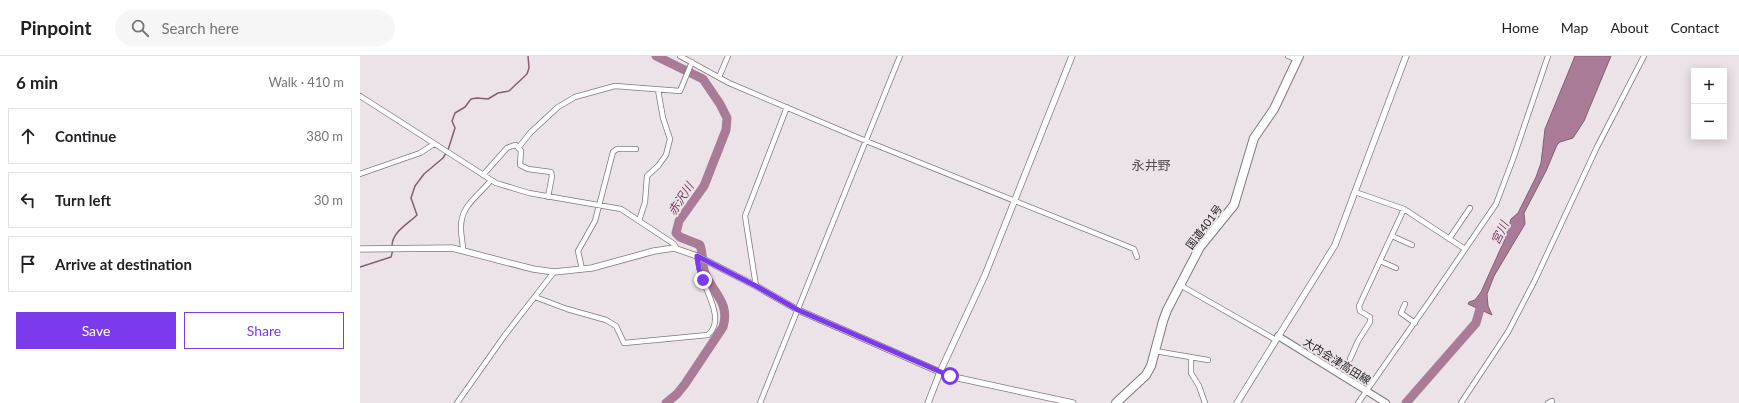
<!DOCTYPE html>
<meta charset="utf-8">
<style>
:root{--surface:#fff;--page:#f6f6f6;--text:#202124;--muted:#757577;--line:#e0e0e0;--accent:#7c3aed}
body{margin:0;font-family:Lato,"Noto Sans JP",sans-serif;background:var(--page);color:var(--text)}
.controls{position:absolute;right:12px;top:12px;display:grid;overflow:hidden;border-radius:0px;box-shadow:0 2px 10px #0003}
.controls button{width:36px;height:36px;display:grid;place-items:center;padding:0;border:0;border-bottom:1px solid var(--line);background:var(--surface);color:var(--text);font:20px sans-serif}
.stop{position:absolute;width:12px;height:12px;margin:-9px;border:3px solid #7c3aed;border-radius:50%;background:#fff}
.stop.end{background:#7c3aed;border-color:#fff;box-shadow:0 1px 4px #0008}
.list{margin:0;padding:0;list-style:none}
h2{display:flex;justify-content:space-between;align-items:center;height:52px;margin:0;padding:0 16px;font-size:17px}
h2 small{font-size:13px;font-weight:400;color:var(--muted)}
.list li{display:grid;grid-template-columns:26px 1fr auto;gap:12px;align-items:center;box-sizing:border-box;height:56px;margin:0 8px 8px;padding:0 8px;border:1px solid var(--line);border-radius:0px}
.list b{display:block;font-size:15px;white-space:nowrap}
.list em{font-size:13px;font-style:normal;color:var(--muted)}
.actions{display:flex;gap:8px;padding:12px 16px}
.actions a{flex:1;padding:9px 0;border:1px solid var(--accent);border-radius:0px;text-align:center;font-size:14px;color:var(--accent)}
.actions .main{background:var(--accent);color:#fff}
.icon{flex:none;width:22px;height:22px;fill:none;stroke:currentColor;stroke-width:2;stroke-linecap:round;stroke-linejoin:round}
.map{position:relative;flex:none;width:1379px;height:347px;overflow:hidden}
header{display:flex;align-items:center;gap:24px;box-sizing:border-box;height:56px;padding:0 20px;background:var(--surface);border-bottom:1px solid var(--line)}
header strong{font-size:19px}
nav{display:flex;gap:22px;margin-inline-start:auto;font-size:14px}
.search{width:280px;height:36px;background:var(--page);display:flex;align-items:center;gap:10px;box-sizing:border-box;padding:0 14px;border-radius:22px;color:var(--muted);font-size:15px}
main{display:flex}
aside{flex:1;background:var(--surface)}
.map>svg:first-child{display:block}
.water{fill:#aa7b96;stroke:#826073}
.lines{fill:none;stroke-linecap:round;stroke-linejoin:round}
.stream{stroke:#826073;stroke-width:1.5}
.river{stroke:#aa7b96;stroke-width:9}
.minor-casing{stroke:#80787c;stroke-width:6}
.tertiary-casing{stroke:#80787c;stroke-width:7}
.secondary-casing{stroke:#80787c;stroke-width:8}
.trunk-casing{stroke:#80787c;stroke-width:10}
.minor{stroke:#fff;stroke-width:4.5}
.tertiary{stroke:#fff;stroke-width:5.5}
.secondary{stroke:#fff;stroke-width:6}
.trunk{stroke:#fff;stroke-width:8}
.route{stroke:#7c3aed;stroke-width:5}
.labels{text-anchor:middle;stroke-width:4;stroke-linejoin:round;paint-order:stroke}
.street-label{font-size:11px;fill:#232021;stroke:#ece3e8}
.water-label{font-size:12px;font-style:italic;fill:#793b62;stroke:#ece3e8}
.quarter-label{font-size:13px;fill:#544c50;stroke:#ece3e8}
</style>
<header>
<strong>Pinpoint</strong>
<div class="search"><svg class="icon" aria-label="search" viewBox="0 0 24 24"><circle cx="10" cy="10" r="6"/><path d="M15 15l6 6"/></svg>Search here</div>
<nav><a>Home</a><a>Map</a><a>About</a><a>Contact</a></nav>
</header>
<main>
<aside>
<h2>6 min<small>Walk · 410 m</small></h2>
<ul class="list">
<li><svg class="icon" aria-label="ahead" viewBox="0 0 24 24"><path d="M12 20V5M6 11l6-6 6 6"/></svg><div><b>Continue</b></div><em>380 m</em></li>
<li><svg class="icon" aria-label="left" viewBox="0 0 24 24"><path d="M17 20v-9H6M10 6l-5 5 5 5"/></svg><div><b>Turn left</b></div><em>30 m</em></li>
<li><svg class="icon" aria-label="arrive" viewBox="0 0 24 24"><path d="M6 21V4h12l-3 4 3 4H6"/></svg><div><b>Arrive at destination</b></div></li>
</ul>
<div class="actions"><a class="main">Save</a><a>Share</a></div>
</aside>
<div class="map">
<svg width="1379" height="347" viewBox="0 0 1379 347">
<rect width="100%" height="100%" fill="#ece3e8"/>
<path class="water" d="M1215,0H1251L1224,65L1213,82L1200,86L1197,89L1186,115L1164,157L1165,168L1134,220L1127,238L1128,250L1132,259L1108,248L1109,246L1115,244L1121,236L1145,183L1151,163L1158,157L1176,121L1181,107L1185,73Z"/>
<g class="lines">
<path class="stream" d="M32,190C32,176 48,168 57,159L51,142L55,130L64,118L83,102L88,94L95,72L92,65L95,57L105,51L111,43L117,42L128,43L138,37L149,35L167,18L169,12L168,0
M0,211L31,201L33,194"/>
<path class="river" d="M296,0L343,23L360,48L367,62L366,74L344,130L319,165L316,177L320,181L340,189C343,197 342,206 344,214C350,235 371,245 363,271L325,328L317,338L306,347
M1046,347L1116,267L1123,242"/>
<g class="minor-casing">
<path id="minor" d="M320,0L369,27L506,85L757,186L774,193L777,201
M928,0L938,4
M359,21L368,0
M0,40L136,127L169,137L261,153L314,188L317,193
M159,91L170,77L198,51L215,41L255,30L320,35L332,6
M0,118L60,97L74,88
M123,119L147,92L152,90L156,89L161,95L160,109L168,113L191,116L192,120L188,141
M995,136L1044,153L1105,193
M279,165L285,146L287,120L298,110L306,99L310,83L303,62L298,34
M1032,180L1052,189
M1089,183L1110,152
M103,194C103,187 101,180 101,173C100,149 119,140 131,124
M1020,205L1036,212
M222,213L218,195L235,165L253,96L257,93H276
M820,229L916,284
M396,230L385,160L427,51
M175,241L207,253L246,264L256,270L264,287L348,279C364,265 349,241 343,224C340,216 338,208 337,200
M1045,248L1041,257L1055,267
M795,295L848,304
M831,302V317L839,330L845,347
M990,303L998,285L1010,266V261L1000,255L999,250L1044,153
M97,347L145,279L194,216
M400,347L540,0
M998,347L1071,243L1136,148L1153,103L1188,0
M1101,347L1148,276L1175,224L1237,91L1284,0
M1188,347L1192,345"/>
</g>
<g class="tertiary-casing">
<path id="tertiary" d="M0,193L92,192L173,213L194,216L232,212L294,195L314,192L337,200L396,230L438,254L589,320L713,347
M568,347L580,316L625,219L712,0
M877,347L975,189L1046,0"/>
</g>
<g class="secondary-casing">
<path id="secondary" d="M918,280L1026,347"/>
</g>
<g class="trunk-casing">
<path id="trunk" d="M756,347L786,319L791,310L803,265L807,254L840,191L874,149L894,82L914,53L939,0"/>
</g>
<use href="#minor" class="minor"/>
<use href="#tertiary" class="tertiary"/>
<use href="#secondary" class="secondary"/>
<use href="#trunk" class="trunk"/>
</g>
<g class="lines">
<path class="route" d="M343,224L339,213L337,200L396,230L438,254L590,320"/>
</g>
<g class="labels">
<g class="street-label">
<text transform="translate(844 171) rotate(-53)" y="4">国道401号</text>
<text transform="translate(977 305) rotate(32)" y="4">大内会津高田線</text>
</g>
<g class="water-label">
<text transform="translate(321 143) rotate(-57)" y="4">赤沢川</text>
<text transform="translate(1140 177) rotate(-65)" y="4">宮川</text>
</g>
<g class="quarter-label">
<text x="791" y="114">永井野</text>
</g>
</g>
</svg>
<div class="controls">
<button>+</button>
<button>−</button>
</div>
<div class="stop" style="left:590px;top:320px"></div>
<div class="stop end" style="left:343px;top:224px"></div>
</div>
</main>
